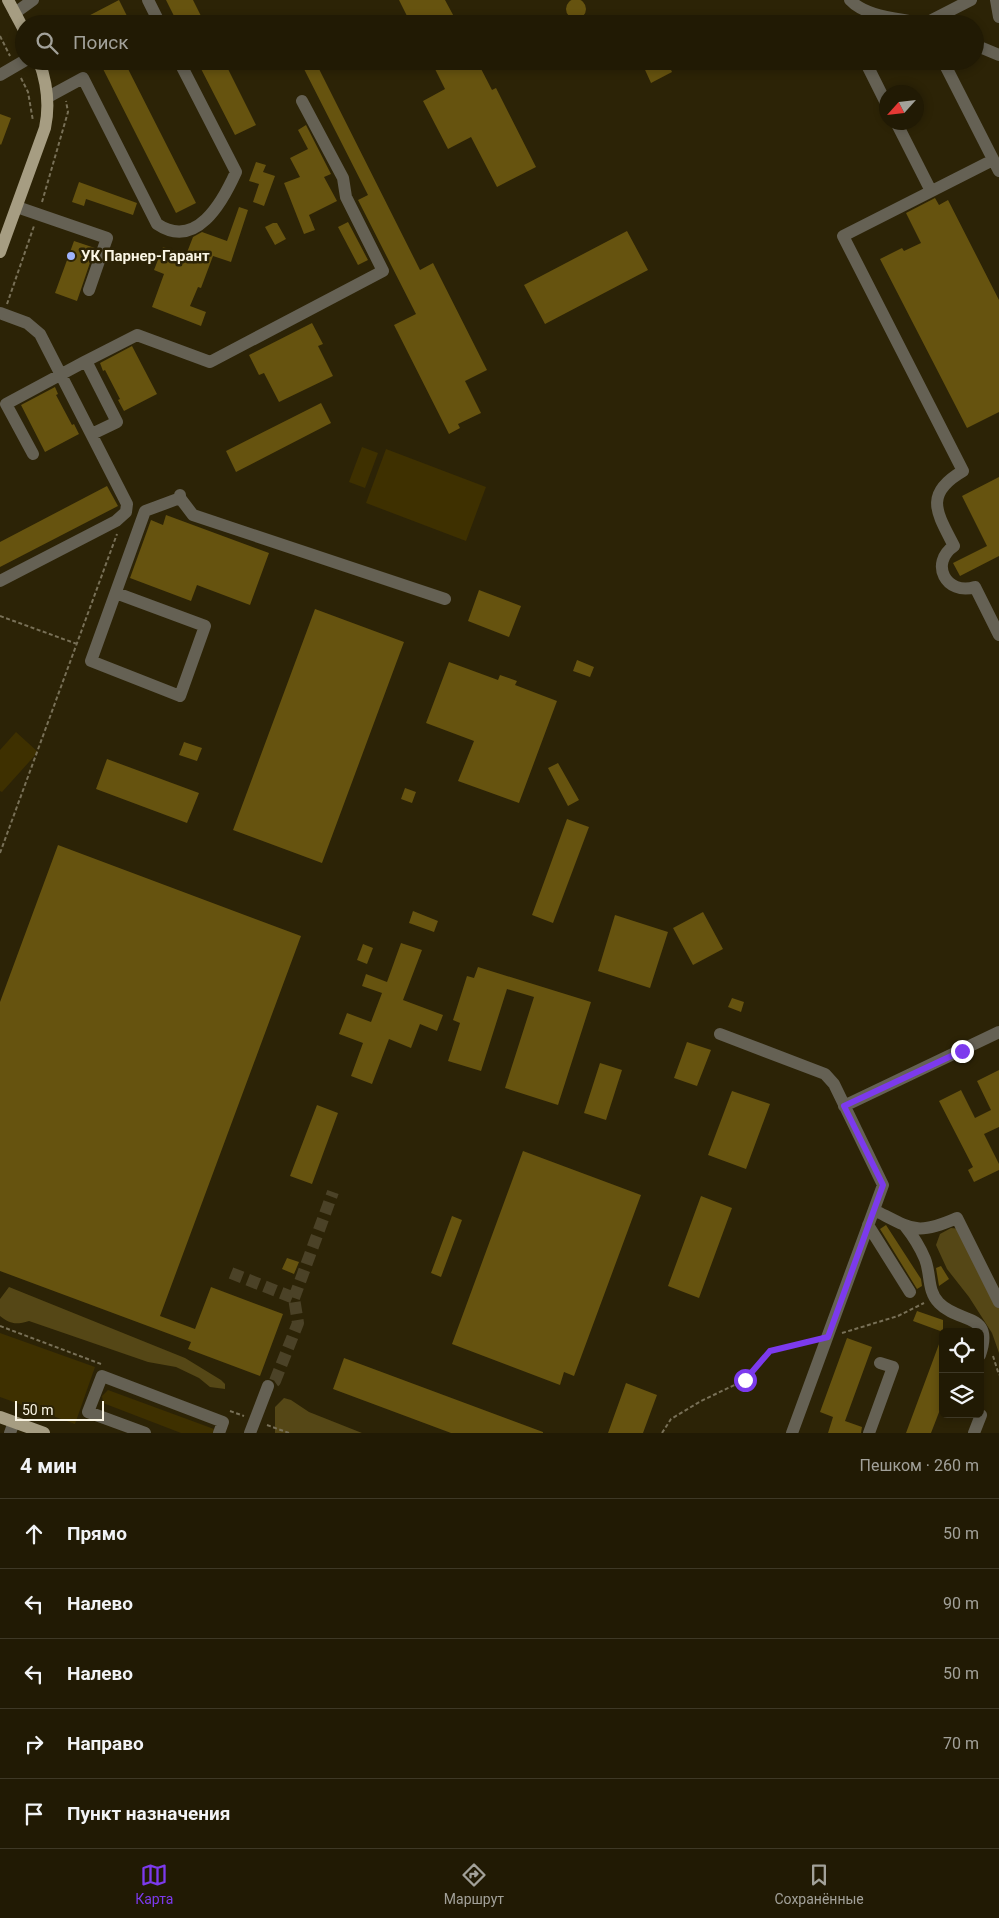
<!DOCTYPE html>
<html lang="ru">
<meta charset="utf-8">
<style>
:root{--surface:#211a04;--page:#29230e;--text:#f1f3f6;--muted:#a2a19a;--line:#3e3826;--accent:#7c3aed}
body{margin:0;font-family:Roboto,sans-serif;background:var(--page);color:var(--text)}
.controls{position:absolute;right:15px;bottom:15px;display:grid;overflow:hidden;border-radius:8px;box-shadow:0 2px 8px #0003}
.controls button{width:45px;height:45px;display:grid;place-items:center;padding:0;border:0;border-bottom:1px solid var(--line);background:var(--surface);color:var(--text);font:25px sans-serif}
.compass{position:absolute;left:879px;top:85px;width:45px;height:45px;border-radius:50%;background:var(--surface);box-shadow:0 2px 8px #0003;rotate:243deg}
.scale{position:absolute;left:15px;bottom:12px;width:89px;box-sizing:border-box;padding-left:5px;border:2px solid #faf5e4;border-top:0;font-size:14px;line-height:18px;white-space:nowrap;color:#faf5e4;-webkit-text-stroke:4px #2c2306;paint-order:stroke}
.stop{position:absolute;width:15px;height:15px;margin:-11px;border:4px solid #7c3aed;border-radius:50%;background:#fff}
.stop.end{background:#7c3aed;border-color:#fff;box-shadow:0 1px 5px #0008}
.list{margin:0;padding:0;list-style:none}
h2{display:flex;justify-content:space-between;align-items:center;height:65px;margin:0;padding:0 20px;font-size:21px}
h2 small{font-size:16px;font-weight:400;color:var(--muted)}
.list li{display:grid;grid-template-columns:32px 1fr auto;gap:15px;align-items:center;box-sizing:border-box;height:70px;padding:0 20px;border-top:1px solid var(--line)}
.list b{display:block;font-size:19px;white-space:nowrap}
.list em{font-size:16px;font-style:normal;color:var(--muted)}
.icon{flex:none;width:28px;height:28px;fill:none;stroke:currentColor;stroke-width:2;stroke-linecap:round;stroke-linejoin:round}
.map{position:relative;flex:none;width:999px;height:1433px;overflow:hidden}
.search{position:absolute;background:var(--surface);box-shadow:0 2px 8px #0003;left:15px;right:15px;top:15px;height:55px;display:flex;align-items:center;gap:12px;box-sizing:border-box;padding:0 18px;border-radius:28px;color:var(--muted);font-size:19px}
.sheet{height:415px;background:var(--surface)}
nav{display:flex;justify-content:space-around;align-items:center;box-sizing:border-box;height:70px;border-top:1px solid var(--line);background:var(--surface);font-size:14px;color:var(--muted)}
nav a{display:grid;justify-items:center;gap:2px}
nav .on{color:var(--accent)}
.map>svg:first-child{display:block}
.green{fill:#3e3000}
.forest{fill:#554716}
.building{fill:#66530f}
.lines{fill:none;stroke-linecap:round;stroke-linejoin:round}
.minor-tunnel{stroke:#4b4227;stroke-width:12;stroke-dasharray:12 6;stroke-linecap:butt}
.path{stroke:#787057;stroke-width:2;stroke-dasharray:4 2.5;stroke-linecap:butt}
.minor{stroke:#656154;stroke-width:12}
.major{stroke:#a69d82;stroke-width:12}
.route{stroke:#7c3aed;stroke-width:6}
.poi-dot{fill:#9fb3fd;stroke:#2c2306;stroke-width:2}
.labels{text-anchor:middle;stroke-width:5;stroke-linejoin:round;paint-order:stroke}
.poi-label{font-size:15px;font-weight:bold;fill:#faf5e4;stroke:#2c2306;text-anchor:start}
</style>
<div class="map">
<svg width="999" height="1433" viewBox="0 0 999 1433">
<rect width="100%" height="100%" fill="#2c2306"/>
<path class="green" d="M362,447L378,453L365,488L349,482Z
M386,449L486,487L466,541L366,503Z
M16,732L38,752L2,792L0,791V750Z
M0,1333L95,1367L75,1424L0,1397Z
M108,1390L214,1429L217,1433H181L103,1403L102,1396Z"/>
<path class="forest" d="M951,1228L961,1229L999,1305V1353L992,1333L969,1297L947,1269L936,1245L940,1234Z
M9,1287L185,1358L221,1380L225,1384V1389L210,1387L199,1378L176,1367L148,1362L29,1321C16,1325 10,1324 0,1316V1299Z
M284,1398L291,1400L309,1412L362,1433H275V1407Z"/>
<path class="building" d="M566 9a10 10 0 1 1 20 0a10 10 0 1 1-20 0Z
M119,0L131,24H73Z
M166,0H193L205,24H178Z
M399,0H445L458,24H411Z
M99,61H124L196,203L176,213Z
M197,61H224L256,125L235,135Z
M431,61H477L492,90L496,88L536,167L497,187L471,137L448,149L423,101L445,89Z
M641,61H667L672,72L651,83Z
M316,63L420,270L433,263L487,370L465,381L481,413L458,424L460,428L449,434L394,325L416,314L358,200L368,195L304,69Z
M0,114L11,118L1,145L0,144Z
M306,125L331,174L324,177L337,201L309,215L315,230L304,234L284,183L300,177L290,158L308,149L298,130Z
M256,162L266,165L263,172L275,176L264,206L253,202L259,184L249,181Z
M79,182L137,203L133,215L86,199L84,206L72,202Z
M935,198L939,205L948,200L999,300V412L967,428L880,259L902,248L904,251L921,243L906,213Z
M239,207L248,210L231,262L213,256L201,288L198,287L190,306L206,312L201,326L152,307L164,274L154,270L163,247L186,255L193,237L202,232L227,241Z
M348,222L368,260L358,265L338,227Z
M273,223H277L286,239L275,245L265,227Z
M627,231L648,270L545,324L524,285Z
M74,241L95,248L77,301L55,293Z
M312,323L323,344L318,346L333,376L279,402L264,373L259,375L249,355Z
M132,346L157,394L124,411L118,400L120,399L105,370L103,371L100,363Z
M55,387L58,394L56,395L72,425L74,424L79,434L45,452L21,405Z
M321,403L331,423L236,472L226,451Z
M999,477V556L960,576L953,563L987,546L962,496Z
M107,486L118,506L0,567V542Z
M166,515L269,553L250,605L197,585L191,601L130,578L151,520L163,525Z
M479,590L521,606L509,637L468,621Z
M315,609L404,642L322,863L233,830Z
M577,660L594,667L590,677L573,671Z
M449,662L498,680L500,675L517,681L515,685L557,701L519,803L458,781L474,741L426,723Z
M184,742L202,748L197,761L179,755Z
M107,759L199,793L187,823L96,789Z
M558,763L579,800L568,806L548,768Z
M405,788L416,792L412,803L401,799Z
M567,819L589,827L553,923L532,915Z
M58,845L301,936L160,1316L195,1329L211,1287L283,1314L260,1376L188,1349L191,1342L0,1271V1002Z
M413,911L438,921L434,932L409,923Z
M703,912L723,949L693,965L673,928Z
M615,915L668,932L650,988L598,971Z
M401,943L422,950L403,1000L443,1015L437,1031L420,1024L411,1048L389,1039L372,1084L351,1076L363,1043L339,1034L347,1013L371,1022L382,993L362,986L366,974L387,982Z
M363,944L373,948L367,964L357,960Z
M478,967L591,1002L558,1105L505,1088L534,997L507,989L481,1071L448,1061L460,1023L453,1020L467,976L474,978Z
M732,998L744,1002L741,1012L728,1007Z
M687,1042L711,1050L697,1086L674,1078Z
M600,1063L622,1070L606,1120L584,1113Z
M999,1070V1127L984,1134L999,1164V1170L974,1182L968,1170L973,1167L939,1101L961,1090L975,1118L991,1110L977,1081Z
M732,1091L770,1104L746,1169L708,1155Z
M317,1105L338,1113L312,1184L290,1176Z
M523,1151L641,1195L574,1376L564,1372L560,1385L452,1344Z
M701,1196L732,1208L699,1298L668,1286Z
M452,1216L462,1220L441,1277L431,1273Z
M886,1225L921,1279L922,1286L917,1289L880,1229Z
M287,1258L299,1262L294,1274L282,1269Z
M941,1266L949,1279L939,1286L936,1268Z
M917,1311L943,1320V1332L913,1321Z
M942,1336L943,1402L931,1433H906Z
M847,1338L872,1347L845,1421L862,1427L861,1433H828L833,1417L820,1412Z
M344,1358L543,1432V1433H451L333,1389Z
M626,1383L657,1395L643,1433H608Z"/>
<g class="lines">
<path class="minor-tunnel" d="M231,1273L294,1298L298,1323L275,1381L268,1386
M294,1298L333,1192"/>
<path class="path" d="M0,36L10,56
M21,78L28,92L33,121
M42,202L68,112L66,101
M7,304L34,226
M0,616L77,644
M0,853L117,534
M0,1326L101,1364
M842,1333L898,1316L924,1303
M993,1356L999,1375
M230,1411L244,1416
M267,1425L289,1433
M662,1433L671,1419L701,1401L745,1380L770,1351L813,1340"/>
<path class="minor" d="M148,0L160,24
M850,0C867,18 900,18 924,24
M996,0L999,17
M15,13L33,0
M924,24L971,0
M975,45L999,55
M865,61L886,103
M943,61L999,171
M0,75L24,61
M48,97L83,78L157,224C196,250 222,203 236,172L179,61
M896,122L931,191
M993,160L843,236L963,471C923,494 937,513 954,546C929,563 946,596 975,587L999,635
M17,207L107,238L89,290
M0,313L27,323L40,334L127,504L126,512L116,521L0,581
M86,361L137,335L210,362L383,271L346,197L343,178L302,101
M33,454L6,404L86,361L117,422L92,434
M180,495V498L193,515L445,599
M116,593L205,626L180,696L91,661L145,511L180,498
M720,1034L825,1074L834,1084L883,1185L792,1433
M844,1106L999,1032
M874,1210C912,1229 916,1236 957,1218L999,1302
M868,1225L910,1292
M905,1226C913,1236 920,1247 925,1259C931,1274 927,1291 939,1303C959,1324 995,1312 980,1355
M10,1433L14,1422
M145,1433L88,1412L102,1376L223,1422L219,1433
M250,1433L268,1386
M869,1433L893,1367L880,1363
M974,1433L981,1415"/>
<path class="major" d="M8,0L24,30
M0,252L45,128C50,105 47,83 39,61
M0,1417L44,1433"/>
</g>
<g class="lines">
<path class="route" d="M745,1380L770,1351L828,1337L883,1185L844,1106L962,1051"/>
</g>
<circle class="poi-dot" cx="71" cy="256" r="5"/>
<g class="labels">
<g class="poi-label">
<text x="81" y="261">УК Парнер-Гарант</text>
</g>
</g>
</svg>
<div class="controls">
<button><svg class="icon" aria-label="locate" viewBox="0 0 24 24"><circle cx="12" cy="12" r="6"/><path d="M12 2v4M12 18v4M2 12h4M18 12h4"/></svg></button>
<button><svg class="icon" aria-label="layers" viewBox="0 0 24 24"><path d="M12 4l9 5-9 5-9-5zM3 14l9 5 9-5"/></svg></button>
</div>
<svg class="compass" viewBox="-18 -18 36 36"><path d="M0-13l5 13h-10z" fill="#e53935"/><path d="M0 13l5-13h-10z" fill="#a2a19a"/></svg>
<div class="scale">50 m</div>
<div class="stop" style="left:745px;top:1380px"></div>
<div class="stop end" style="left:962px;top:1051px"></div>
<div class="search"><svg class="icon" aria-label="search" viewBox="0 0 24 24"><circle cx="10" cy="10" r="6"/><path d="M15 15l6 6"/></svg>Поиск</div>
</div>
<section class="sheet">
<h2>4 мин<small>Пешком · 260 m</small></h2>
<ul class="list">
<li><svg class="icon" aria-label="ahead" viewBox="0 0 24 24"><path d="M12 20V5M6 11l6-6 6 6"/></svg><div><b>Прямо</b></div><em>50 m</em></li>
<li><svg class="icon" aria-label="left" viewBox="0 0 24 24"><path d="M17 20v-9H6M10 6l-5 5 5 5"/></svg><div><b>Налево</b></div><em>90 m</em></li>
<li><svg class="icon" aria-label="left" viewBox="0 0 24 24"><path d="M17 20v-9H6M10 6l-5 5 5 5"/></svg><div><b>Налево</b></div><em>50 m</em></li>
<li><svg class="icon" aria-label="right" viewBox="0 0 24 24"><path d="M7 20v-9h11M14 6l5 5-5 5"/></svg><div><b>Направо</b></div><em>70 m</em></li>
<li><svg class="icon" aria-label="arrive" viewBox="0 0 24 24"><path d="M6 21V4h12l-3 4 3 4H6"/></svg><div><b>Пункт назначения</b></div></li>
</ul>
</section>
<nav>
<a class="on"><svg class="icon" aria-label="map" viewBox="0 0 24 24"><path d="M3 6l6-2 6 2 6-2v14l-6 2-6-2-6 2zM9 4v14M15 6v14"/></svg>Карта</a>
<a><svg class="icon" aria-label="directions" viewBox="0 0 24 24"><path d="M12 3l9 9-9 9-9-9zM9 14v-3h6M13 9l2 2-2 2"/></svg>Маршрут</a>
<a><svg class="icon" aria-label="saved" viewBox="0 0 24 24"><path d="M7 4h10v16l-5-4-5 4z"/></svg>Сохранённые</a>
</nav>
